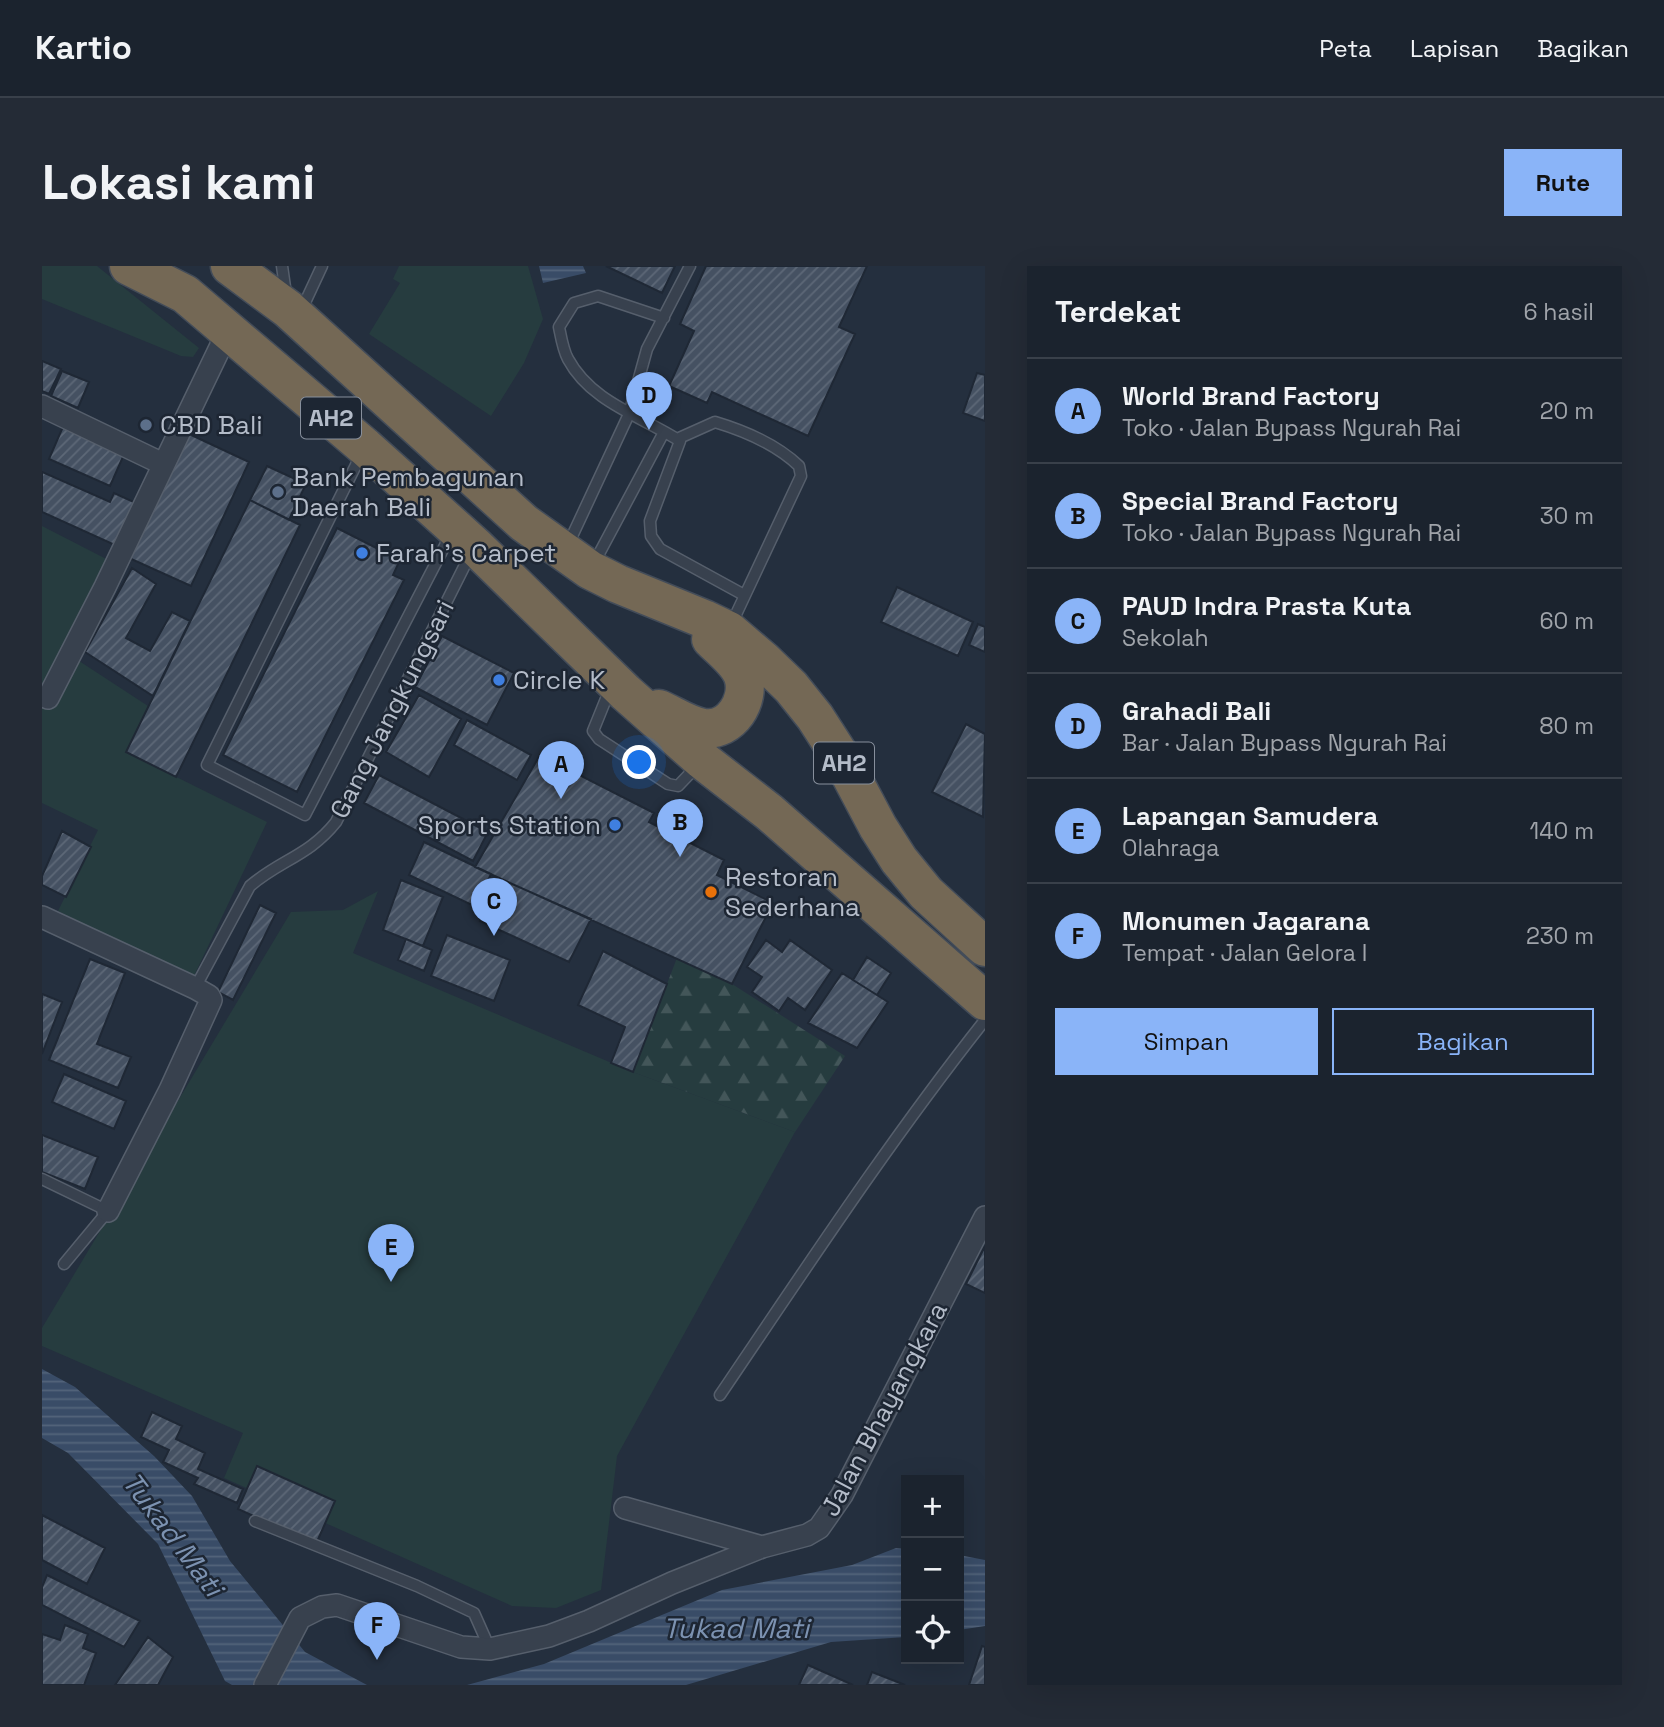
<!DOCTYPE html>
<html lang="id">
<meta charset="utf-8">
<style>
:root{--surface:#1b232e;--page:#242b36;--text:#f1f3f6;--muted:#a0a4aa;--line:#39404a;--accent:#8ab4f8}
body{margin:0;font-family:"Space Grotesk",sans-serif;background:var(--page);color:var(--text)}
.controls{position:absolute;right:21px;bottom:21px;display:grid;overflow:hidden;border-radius:0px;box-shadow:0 7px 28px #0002}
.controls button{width:63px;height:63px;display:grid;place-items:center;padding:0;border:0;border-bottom:2px solid var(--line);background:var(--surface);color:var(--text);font:35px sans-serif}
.you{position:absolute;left:598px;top:497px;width:24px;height:24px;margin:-18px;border:5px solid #fff;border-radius:50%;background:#1a73e8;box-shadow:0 0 0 10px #1a73e833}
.badge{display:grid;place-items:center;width:46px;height:46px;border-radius:50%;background:var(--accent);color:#111;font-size:23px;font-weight:700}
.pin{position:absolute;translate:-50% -58px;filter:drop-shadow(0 2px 4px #0008)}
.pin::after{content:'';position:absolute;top:37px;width:24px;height:21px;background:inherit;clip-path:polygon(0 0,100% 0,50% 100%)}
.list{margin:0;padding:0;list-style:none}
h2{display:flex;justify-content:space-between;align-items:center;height:91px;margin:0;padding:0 28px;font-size:30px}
h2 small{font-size:23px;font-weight:400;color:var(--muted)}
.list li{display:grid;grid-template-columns:46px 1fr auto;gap:21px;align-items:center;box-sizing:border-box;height:105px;padding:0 28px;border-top:2px solid var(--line)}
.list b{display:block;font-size:26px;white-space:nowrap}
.list p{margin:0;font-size:23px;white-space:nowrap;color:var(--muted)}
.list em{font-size:23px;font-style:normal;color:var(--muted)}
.actions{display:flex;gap:14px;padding:21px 28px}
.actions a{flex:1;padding:16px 0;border:2px solid var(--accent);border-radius:0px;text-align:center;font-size:24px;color:var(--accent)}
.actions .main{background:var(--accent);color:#111}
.icon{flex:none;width:38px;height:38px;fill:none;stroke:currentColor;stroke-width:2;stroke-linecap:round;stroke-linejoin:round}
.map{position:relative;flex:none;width:943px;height:1419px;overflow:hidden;border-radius:0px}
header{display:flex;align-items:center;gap:42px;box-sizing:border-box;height:98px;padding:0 35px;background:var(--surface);border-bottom:2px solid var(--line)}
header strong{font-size:33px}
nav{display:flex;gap:38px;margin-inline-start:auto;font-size:24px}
.intro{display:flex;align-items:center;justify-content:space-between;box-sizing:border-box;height:168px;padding:0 42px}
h1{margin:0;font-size:49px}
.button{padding:18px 32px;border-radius:0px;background:var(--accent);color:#111;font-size:24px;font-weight:700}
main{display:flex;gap:42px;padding:0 42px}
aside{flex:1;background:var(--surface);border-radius:0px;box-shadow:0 7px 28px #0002}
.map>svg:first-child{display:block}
.green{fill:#263c3f}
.forest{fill:url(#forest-firs)}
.water{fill:url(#water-rules)}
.building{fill:url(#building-hatch);stroke:#1f2835;stroke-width:2}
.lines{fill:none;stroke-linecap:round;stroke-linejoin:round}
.lane-casing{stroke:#565f6c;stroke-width:13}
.street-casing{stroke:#565f6c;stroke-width:24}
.highway-casing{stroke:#434c59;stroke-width:41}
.lane{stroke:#38414e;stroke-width:10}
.street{stroke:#38414e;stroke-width:21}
.highway{stroke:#746855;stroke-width:38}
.service-dot{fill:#5c6f8a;stroke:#1d2633;stroke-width:2.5}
.shop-dot{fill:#3f7fe0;stroke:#1d2633;stroke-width:2.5}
.food-dot{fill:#e8710a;stroke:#1d2633;stroke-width:2.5}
.labels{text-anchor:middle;stroke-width:5;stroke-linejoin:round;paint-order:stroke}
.shield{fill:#1d2633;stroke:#878f9c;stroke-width:2}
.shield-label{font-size:24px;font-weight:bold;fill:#b4bcc9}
.poi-label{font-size:26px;fill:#b4bcc9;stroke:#1d2633;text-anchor:start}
.street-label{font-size:26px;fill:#b4bcc9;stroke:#1d2633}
.water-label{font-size:28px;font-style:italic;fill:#7c92b1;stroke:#1d2633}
</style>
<header>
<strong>Kartio</strong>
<nav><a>Peta</a><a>Lapisan</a><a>Bagikan</a></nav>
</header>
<div class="intro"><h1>Lokasi kami</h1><a class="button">Rute</a></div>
<main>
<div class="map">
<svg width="943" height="1419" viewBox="0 0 943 1419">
<defs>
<pattern id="forest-firs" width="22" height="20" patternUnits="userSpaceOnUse" patternTransform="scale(1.75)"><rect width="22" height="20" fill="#263c3f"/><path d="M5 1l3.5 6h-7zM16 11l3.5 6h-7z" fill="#435659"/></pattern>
<pattern id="water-rules" width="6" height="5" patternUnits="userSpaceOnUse" patternTransform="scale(1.75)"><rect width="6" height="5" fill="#394c67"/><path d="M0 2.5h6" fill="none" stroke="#53647b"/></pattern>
<pattern id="building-hatch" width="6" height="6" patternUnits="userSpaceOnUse" patternTransform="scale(1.75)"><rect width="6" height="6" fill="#455162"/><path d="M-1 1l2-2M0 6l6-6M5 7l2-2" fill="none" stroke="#5d6877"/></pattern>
</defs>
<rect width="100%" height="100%" fill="#242f3e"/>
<path class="green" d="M0,0H55L157,82L151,91L139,90L0,33Z
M357,0H486L501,53L482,97L449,150L327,68L358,17L351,13Z
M0,260L76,299L31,391L106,440L84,486L225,556L151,712L16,645L56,564L0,537Z
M336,625L311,687L591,806L753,866L575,1190L559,1324L514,1342L470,1340L182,1212L201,1167L0,1080V1062L249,646L301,644Z"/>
<path class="forest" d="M635,692L690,718L803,790L753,866L591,806Z"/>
<path class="water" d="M497,0H541L544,7L501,17Z
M0,1103L33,1121L112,1190L150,1230L188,1295L263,1386L325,1419H190L183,1415L116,1278L26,1187L0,1172Z
M854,1282L864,1283V1371L789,1376L644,1419H425L502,1398L680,1324L810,1299Z
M917,1289L943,1294V1360L917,1364Z"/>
<path class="building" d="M564,0H633L620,27Z
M664,0H825L797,61L813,68L766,170L670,126L665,137L627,120L652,65L638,58Z
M0,95L19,103L7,128L0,125Z
M20,105L47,116L36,142L9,130Z
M935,107L943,109V155L921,147Z
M23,156L84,184L68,220L7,193Z
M145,167L207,196L149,320L87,292Z
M225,200L264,218L247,254L208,234Z
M0,206L68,236L72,227L94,237L75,280L0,246Z
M208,234L258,259L134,511L84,486Z
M295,262L358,294L351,309L362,314L255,526L181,489Z
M90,302L114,318L84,372L108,385L130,346L148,355L111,430L43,386Z
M855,321L931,356L916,390L839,356Z
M936,358L943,361V386L927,379Z
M400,370L472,407L445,459L373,421Z
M377,429L419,453L387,511L344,486Z
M425,454L489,489L475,514L412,479Z
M924,458L943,468L941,551L890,526Z
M498,489L612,547L607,556L682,594L675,609L731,637L690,718L433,601Z
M337,509L446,566L431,595L322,537Z
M20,565L49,581L24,631L0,619V610Z
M382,576L449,608L434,641L367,609Z
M459,613L549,653L527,696L438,655Z
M359,614L401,631L381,680L341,664Z
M218,639L234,647L191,734L176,726Z
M405,669L468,694L452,735L389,710Z
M364,673L390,684L382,705L356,694Z
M724,674L740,686L748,674L790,704L763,744L746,732L737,745L710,726L720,711L705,701Z
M561,685L625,718L591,806L569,797L583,761L536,739Z
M825,691L849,707L835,729L811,714Z
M48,693L83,707L55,778L89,791L76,822L7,794Z
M800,707L846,736L815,782L766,757Z
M0,728L20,736L0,788Z
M22,808L84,835L72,863L10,836Z
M0,869L56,891L43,923L0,906Z
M943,980V1027L924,1018Z
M110,1146L140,1160L134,1173L163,1187L156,1203L201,1223L195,1237L152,1218L156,1212L121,1196L127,1184L99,1171Z
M215,1200L293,1235L274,1278L196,1243Z
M0,1249L63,1282L45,1318L0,1294Z
M5,1309L98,1355L82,1381L0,1339V1321Z
M23,1359L46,1368L41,1382L54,1387L42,1419H0V1368L18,1374Z
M106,1371L131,1391L116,1419H73Z
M940,1380L943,1381V1419H927Z
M766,1399L811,1419H757Z
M830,1406L863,1419H825Z"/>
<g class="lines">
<g class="lane-casing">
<path id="lane" d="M240,0L244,28
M259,45L280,0
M622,52L556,30L532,37L517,61C519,71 521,84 526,93C549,136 599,150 638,175L608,255L609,270L618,283L702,329
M635,173L673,156C703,165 734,178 757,200L759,210L689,359
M320,187L165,499L263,549L409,268
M525,281L587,148L605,83L648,0
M551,299L622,166
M568,423L551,465L557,473L626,518L636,520L656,499
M153,722L208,620C238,594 267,590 294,556L430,285
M0,913L66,945L22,998
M678,1129C764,1002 848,874 943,754
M213,1255L375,1320L432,1347L448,1383"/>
</g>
<g class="street-casing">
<path id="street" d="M0,140L121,198
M6,432L63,321L186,65
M0,651L153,722L167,730L169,734L128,824L66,945
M583,1242L720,1281
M223,1419L258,1352L280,1341L295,1339L419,1381L448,1383L507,1370L547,1355L630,1317L720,1281L765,1269L777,1262L800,1229L943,951"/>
</g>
<g class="highway-casing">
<path id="highway" d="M87,0L143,28L323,181L433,280L583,426L660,494L727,546L943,735
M188,0L246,43L482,257L548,304L576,318L662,353L687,365L721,394L749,421L773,451L800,493L836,561L857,594L884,627L943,681
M617,443C631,449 647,460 662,462C689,466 709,434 701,410C696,396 680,384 669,373"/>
</g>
<use href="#lane" class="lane"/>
<use href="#street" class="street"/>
<use href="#highway" class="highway"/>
</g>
<g class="service-dot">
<circle cx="104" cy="159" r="7"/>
<circle cx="236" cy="226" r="7"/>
</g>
<g class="shop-dot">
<circle cx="320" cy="287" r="7"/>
<circle cx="457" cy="414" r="7"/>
<circle cx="573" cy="559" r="7"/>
</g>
<circle class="food-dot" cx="669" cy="626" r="7"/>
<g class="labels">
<g class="shield">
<rect x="259" y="131.5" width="60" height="41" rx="5"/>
<rect x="772" y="476.5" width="60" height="41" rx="5"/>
</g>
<g class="shield-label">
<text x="289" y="160">AH2</text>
<text x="802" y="505">AH2</text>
</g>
<g class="poi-label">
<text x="118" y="168">CBD Bali</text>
<text x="250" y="220">Bank Pembagunan<tspan x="250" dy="30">Daerah Bali</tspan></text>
<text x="334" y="296">Farah's Carpet</text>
<text x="471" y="423">Circle K</text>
<text x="559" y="568" text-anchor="end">Sports Station</text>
<text x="683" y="620">Restoran<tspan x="683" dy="30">Sederhana</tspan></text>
</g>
<g class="street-label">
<text transform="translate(350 443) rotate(-63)" y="9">Gang Jangkungsari</text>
<text transform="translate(842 1143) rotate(-62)" y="9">Jalan Bhayangkara</text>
</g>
<g class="water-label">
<text transform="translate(131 1268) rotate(53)" y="10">Tukad Mati</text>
<text x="694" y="1372">Tukad Mati</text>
</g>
</g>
</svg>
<div class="controls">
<button>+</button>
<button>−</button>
<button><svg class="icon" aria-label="locate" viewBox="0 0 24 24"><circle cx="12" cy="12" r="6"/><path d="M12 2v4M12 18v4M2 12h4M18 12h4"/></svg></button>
</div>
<div class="you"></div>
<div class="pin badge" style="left:519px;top:533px">A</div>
<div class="pin badge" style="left:638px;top:591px">B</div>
<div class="pin badge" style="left:452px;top:670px">C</div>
<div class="pin badge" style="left:607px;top:164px">D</div>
<div class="pin badge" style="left:349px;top:1016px">E</div>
<div class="pin badge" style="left:335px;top:1394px">F</div>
</div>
<aside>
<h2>Terdekat<small>6 hasil</small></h2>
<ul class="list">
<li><span class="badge">A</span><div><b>World Brand Factory</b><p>Toko · Jalan Bypass Ngurah Rai</p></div><em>20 m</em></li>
<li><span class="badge">B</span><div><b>Special Brand Factory</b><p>Toko · Jalan Bypass Ngurah Rai</p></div><em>30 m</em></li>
<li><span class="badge">C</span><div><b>PAUD Indra Prasta Kuta</b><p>Sekolah</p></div><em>60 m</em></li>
<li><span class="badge">D</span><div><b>Grahadi Bali</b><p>Bar · Jalan Bypass Ngurah Rai</p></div><em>80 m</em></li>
<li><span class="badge">E</span><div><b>Lapangan Samudera</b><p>Olahraga</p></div><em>140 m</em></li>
<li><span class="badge">F</span><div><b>Monumen Jagarana</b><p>Tempat · Jalan Gelora I</p></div><em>230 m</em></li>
</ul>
<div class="actions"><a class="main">Simpan</a><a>Bagikan</a></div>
</aside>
</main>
